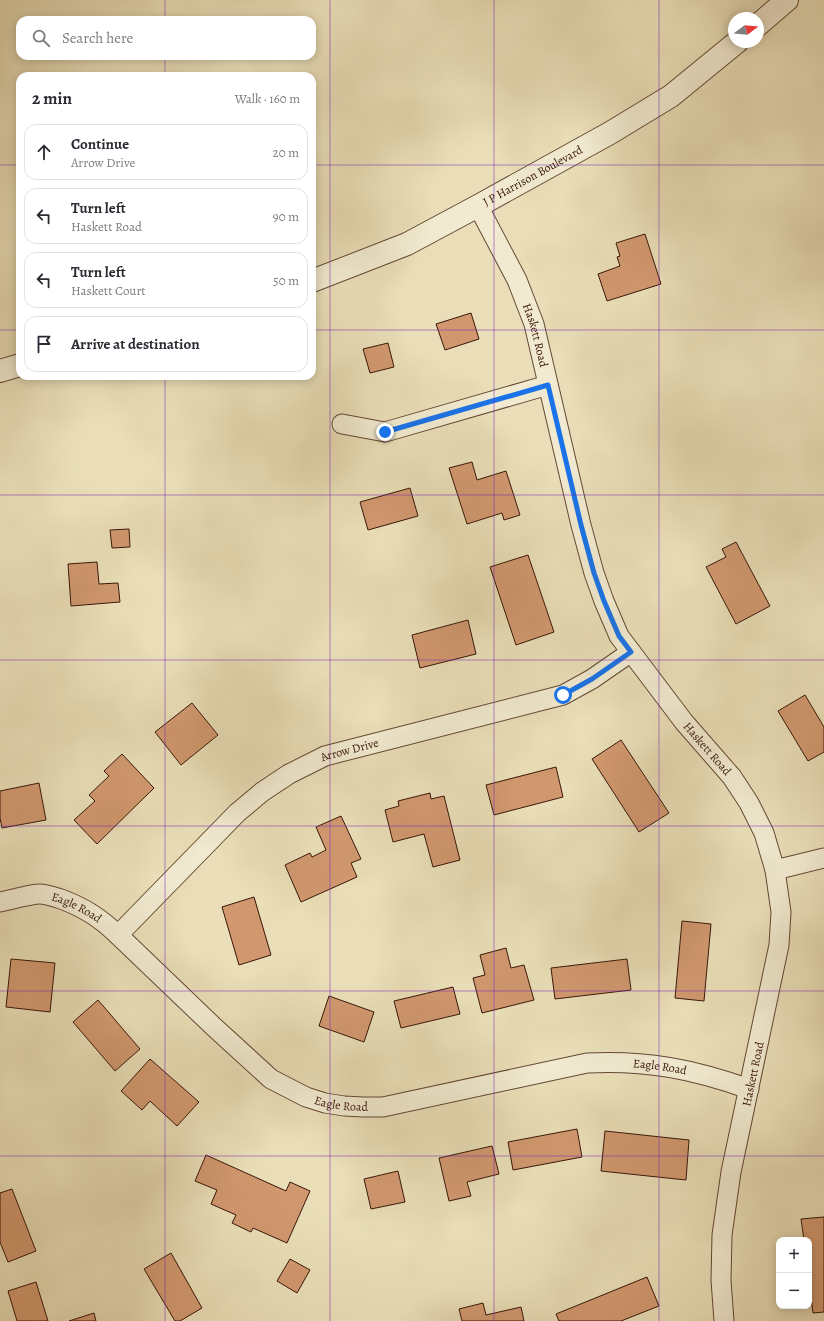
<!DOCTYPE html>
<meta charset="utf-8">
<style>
:root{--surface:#fff;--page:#f2f2f3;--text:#2b2b33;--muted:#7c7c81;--line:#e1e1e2}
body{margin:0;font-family:Alegreya,serif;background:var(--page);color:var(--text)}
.controls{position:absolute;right:12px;bottom:12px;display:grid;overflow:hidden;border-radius:8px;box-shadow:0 2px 10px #0003}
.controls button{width:36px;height:36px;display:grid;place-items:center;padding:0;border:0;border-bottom:1px solid var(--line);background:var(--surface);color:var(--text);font:20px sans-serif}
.compass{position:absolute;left:728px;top:12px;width:36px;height:36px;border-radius:50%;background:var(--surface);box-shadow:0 2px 10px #0003;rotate:74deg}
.stop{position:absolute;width:12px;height:12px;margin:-9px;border:3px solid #1a73e8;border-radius:50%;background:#fff}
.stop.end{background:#1a73e8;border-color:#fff;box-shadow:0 1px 4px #0008}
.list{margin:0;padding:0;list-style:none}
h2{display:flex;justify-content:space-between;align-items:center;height:52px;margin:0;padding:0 16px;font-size:17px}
h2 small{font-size:13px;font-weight:400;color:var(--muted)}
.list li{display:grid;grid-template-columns:26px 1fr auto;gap:12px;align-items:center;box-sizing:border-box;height:56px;margin:0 8px 8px;padding:0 8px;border:1px solid var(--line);border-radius:12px}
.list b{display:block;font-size:15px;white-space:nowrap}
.list p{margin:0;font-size:13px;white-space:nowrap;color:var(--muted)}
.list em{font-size:13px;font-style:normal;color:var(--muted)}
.icon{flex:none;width:22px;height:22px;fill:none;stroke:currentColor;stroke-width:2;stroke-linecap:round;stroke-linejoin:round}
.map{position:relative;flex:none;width:824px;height:1321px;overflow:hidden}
.search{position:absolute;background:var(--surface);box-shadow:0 2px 10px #0003;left:16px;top:16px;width:300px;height:44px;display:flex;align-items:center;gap:10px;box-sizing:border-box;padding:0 14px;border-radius:12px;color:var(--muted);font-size:15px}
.panel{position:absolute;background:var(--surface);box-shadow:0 2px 10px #0003;left:16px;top:72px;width:300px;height:308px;border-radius:12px}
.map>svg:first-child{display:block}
.building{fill:#d1986f;stroke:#381609}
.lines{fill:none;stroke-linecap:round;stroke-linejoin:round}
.minor-casing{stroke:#644834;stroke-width:21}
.tertiary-casing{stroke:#644834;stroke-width:24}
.minor{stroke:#f1ead0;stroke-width:19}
.tertiary{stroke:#f1ead0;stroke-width:22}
.route{stroke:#1a73e8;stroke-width:5}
.grid{fill:none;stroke:#7b2cbf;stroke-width:1;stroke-opacity:0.55}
.labels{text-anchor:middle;stroke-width:4;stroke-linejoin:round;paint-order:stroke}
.street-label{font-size:12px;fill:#381609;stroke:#f1ead0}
</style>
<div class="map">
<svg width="824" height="1321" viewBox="0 0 824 1321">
<rect width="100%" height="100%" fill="#e9deb7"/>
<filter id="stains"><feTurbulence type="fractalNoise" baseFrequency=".005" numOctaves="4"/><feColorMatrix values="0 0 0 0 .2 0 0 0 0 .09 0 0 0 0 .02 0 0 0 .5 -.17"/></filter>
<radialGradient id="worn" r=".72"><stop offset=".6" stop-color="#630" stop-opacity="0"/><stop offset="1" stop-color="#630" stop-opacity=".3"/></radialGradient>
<path class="building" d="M645,234L661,284L607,301L598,274L620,266L617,257L620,256L616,243Z
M471,313L479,339L445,350L436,324Z
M388,343L394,367L370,373L363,349Z
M472,462L477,480L506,471L520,515L504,520L502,513L467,524L449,468Z
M410,488L418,516L368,530L360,502Z
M129,529L130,547L112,548L110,530Z
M736,542L770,606L736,624L706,567L726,557L722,549Z
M528,555L554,632L516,645L490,567Z
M97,562L99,584L118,583L120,602L71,606L68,564Z
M468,620L476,654L420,668L412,635Z
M805,695L824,727V752L808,761L778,711Z
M192,703L218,735L181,765L155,732Z
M621,740L669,813L639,832L592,759Z
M122,754L154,788L97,844L74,820L95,801L89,795L109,776L104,771Z
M556,767L563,797L494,815L486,785Z
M39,783L46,820L2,828L0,818V791Z
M430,793L431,799L444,796L460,860L433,867L424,834L393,842L385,810L399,806L398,801Z
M341,816L361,859L351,863L357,877L301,902L285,865L310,853L312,857L326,850L316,827Z
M254,897L271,955L239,965L222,907Z
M682,921L711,924L704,1001L675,998Z
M506,948L511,968L524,965L534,1000L482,1013L473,978L485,975L480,955Z
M11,959L55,963L50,1012L6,1007Z
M627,959L631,990L555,999L551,968Z
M453,987L460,1014L401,1028L394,1001Z
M329,996L374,1012L364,1042L319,1026Z
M98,1000L140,1049L115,1071L73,1022Z
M150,1059L199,1102L177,1126L150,1101L142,1110L121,1091Z
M577,1129L582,1157L513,1170L508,1142Z
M605,1131L689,1140L686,1180L601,1171Z
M492,1146L499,1174L467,1182L471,1196L449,1201L439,1158Z
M206,1155L286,1191L290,1182L310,1191L287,1243L253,1228L251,1232L232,1223L236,1215L211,1204L217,1190L195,1181Z
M398,1171L405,1202L371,1209L364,1179Z
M12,1189L36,1251L8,1262L0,1242V1193Z
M824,1217V1312L813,1313L809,1281V1240H804L801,1219Z
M171,1253L202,1308L180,1321H175L144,1269Z
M290,1259L310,1270L297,1293L277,1281Z
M647,1277L659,1306L621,1321H559L556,1314Z
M36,1282L48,1321H17L8,1291Z
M483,1303L486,1315L521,1307L524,1321H462L459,1309Z
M94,1313L96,1321H69Z"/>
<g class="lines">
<g class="minor-casing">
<g id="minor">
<path id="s1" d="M478,206L517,280L534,324L581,525L594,573L604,601L619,636L684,722L732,777L749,803L764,833L775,870L781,912L779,945L731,1172L722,1235L721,1280L724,1321"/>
<path d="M342,424L385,432L548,385"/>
<path d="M775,870L824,858"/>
<path id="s2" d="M0,902C11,900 30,894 40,894C46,894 54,897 61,899C85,908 100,918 118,935L214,1027L271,1079L306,1097L325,1103L344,1106L363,1107H383L587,1063C646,1060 693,1069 749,1089"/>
<path id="s3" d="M118,935L237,813L262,792L289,774L325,756L563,695L592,679L631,652"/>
</g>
</g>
<g class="tertiary-casing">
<g id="tertiary">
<path d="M758,25L787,0"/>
<path id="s4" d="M312,281L407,244L478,206L610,133L671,96L737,42"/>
<path d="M0,371L20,365"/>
</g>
</g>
<use href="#minor" class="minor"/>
<use href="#tertiary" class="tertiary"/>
</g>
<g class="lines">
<path class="route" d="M385,432L548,385L581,525L594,573L604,601L619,636L631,652L592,679L563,695"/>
</g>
<path class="grid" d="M165,0V20M330,0V1321M494,0V1321M659,0V1321M165,56V76M0,165H20M312,165H824M0,330H20M312,330H824M165,376V1321M0,495H824M0,660H824M0,826H824M0,991H824M0,1156H824"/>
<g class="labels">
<g class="street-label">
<text dy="4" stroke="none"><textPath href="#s4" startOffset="245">J P Harrison Boulevard</textPath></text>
<text dy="4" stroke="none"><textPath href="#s1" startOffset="142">Haskett Road</textPath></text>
<text dy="4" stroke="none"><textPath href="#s1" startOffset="598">Haskett Road</textPath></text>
<text dy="4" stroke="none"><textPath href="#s3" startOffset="301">Arrow Drive</textPath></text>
<text dy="4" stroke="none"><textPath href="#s2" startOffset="80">Eagle Road</textPath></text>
<text dy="4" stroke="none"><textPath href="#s2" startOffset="740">Eagle Road</textPath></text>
<text transform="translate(753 1074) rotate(-78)" y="4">Haskett Road</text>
<text dy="4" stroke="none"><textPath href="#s2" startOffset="416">Eagle Road</textPath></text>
</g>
</g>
<rect width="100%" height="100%" filter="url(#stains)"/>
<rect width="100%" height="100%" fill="url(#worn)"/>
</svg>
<div class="controls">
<button>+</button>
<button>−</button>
</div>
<svg class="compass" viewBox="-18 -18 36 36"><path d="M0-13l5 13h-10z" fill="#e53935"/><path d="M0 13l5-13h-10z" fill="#7c7c81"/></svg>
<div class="stop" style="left:563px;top:695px"></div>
<div class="stop end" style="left:385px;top:432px"></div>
<div class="search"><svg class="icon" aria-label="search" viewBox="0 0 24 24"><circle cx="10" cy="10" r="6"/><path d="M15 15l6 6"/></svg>Search here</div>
<section class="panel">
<h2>2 min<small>Walk · 160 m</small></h2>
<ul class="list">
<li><svg class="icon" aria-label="ahead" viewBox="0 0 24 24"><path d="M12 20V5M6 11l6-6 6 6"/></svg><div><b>Continue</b><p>Arrow Drive</p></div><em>20 m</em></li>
<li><svg class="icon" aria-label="left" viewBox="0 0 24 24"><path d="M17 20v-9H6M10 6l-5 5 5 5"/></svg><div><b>Turn left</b><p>Haskett Road</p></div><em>90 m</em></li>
<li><svg class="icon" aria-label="left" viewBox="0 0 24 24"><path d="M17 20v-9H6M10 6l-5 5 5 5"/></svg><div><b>Turn left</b><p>Haskett Court</p></div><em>50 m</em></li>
<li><svg class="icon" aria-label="arrive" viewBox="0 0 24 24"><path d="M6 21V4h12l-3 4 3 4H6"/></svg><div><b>Arrive at destination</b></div></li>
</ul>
</section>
</div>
